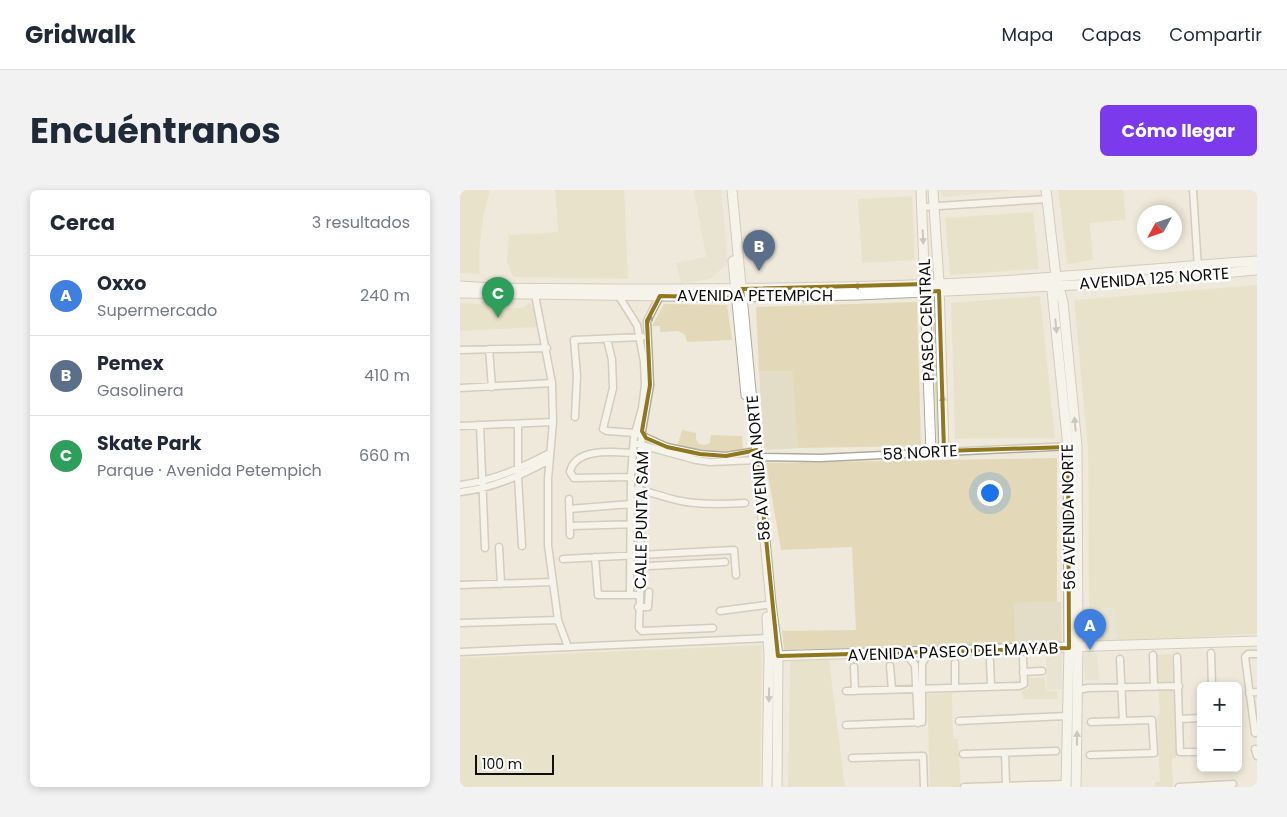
<!DOCTYPE html>
<html lang="es">
<meta charset="utf-8">
<style>
:root{--surface:#fff;--page:#f2f2f3;--text:#1f2937;--muted:#747a83;--line:#e0e1e3;--accent:#7c3aed}
body{margin:0;font-family:Poppins,sans-serif;background:var(--page);color:var(--text)}
.controls{position:absolute;right:15px;bottom:15px;display:grid;overflow:hidden;border-radius:8px;box-shadow:0 2px 8px #0003}
.controls button{width:45px;height:45px;display:grid;place-items:center;padding:0;border:0;border-bottom:1px solid var(--line);background:var(--surface);color:var(--text);font:25px sans-serif}
.compass{position:absolute;left:677px;top:15px;width:45px;height:45px;border-radius:50%;background:var(--surface);box-shadow:0 2px 8px #0003;rotate:230deg}
.scale{position:absolute;left:15px;bottom:12px;width:79px;box-sizing:border-box;padding-left:5px;border:2px solid #0e0d08;border-top:0;font-size:14px;line-height:18px;white-space:nowrap;color:#0e0d08;-webkit-text-stroke:4px #fff;paint-order:stroke}
.you{position:absolute;left:529px;top:302px;width:18px;height:18px;margin:-12px;border:4px solid #fff;border-radius:50%;background:#1a73e8;box-shadow:0 0 0 8px #1a73e833}
.badge{display:grid;place-items:center;width:32px;height:32px;border-radius:50%;background:var(--accent);color:#fff;font-size:16px;font-weight:700}
.pin{position:absolute;translate:-50% -41px;filter:drop-shadow(0 1px 2px #0008)}
.pin::after{content:'';position:absolute;top:26px;width:18px;height:15px;background:inherit;clip-path:polygon(0 0,100% 0,50% 100%)}
.list{margin:0;padding:0;list-style:none}
h2{display:flex;justify-content:space-between;align-items:center;height:65px;margin:0;padding:0 20px;font-size:21px}
h2 small{font-size:16px;font-weight:400;color:var(--muted)}
.list li{display:grid;grid-template-columns:32px 1fr auto;gap:15px;align-items:center;box-sizing:border-box;height:80px;padding:0 20px;border-top:1px solid var(--line)}
.list b{display:block;font-size:19px;white-space:nowrap}
.list p{margin:0;font-size:16px;white-space:nowrap;color:var(--muted)}
.list em{font-size:16px;font-style:normal;color:var(--muted)}
.map{position:relative;flex:none;width:797px;height:597px;overflow:hidden;border-radius:8px}
header{display:flex;align-items:center;gap:30px;box-sizing:border-box;height:70px;padding:0 25px;background:var(--surface);border-bottom:1px solid var(--line)}
header strong{font-size:24px}
nav{display:flex;gap:28px;margin-inline-start:auto;font-size:18px}
.intro{display:flex;align-items:center;justify-content:space-between;box-sizing:border-box;height:120px;padding:0 30px}
h1{margin:0;font-size:35px}
.button{padding:12px 22px;border-radius:8px;background:var(--accent);color:#fff;font-size:18px;font-weight:700}
main{display:flex;gap:30px;padding:0 30px}
aside{flex:1;background:var(--surface);border-radius:8px;box-shadow:0 2px 8px #0003}
.map>svg:first-child{display:block}
.built{fill:#e3dcc6}
.green{fill:#e3d9b8}
.lines{fill:none;stroke-linecap:round;stroke-linejoin:round}
.minor-casing{stroke:#afaa9c;stroke-width:9}
.major-casing{stroke:#afaa9c;stroke-width:11}
.minor{stroke:#fff;stroke-width:6}
.major{stroke:#fff;stroke-width:9}
.oneway{fill:#9f9e9c}
.marked{fill:none;stroke:#90771d;stroke-width:4;stroke-linejoin:round}
.labels{text-anchor:middle;stroke-width:5;stroke-linejoin:round;paint-order:stroke}
.street-label{font-size:16px;fill:#0e0d08;stroke:#fff}
</style>
<header>
<strong>Gridwalk</strong>
<nav><a>Mapa</a><a>Capas</a><a>Compartir</a></nav>
</header>
<div class="intro"><h1>Encuéntranos</h1><a class="button">Cómo llegar</a></div>
<main>
<aside>
<h2>Cerca<small>3 resultados</small></h2>
<ul class="list">
<li><span class="badge" style="background:#3f7fe0">A</span><div><b>Oxxo</b><p>Supermercado</p></div><em>240 m</em></li>
<li><span class="badge" style="background:#5c6f8a">B</span><div><b>Pemex</b><p>Gasolinera</p></div><em>410 m</em></li>
<li><span class="badge" style="background:#2e9e5b">C</span><div><b>Skate Park</b><p>Parque · Avenida Petempich</p></div><em>660 m</em></li>
</ul>
</aside>
<div class="map">
<svg width="797" height="597" viewBox="0 0 797 597">
<rect width="100%" height="100%" fill="#eee9da"/>
<path class="built" d="M234,0H261L268,72L251,89L221,93L216,73L246,67Z
M479,0H559L484,7Z
M299,181H332L338,258L304,260Z
M601,412L602,453L556,454L554,413Z
M654,418L657,451L623,452V419Z
M602,463V499L587,500L586,464Z
M637,463L639,490H625L624,464Z"/>
<path class="green" d="M0,0H30C22,28 18,54 20,84L0,83Z
M95,0H164L168,89L53,87L47,71L49,45L98,42Z
M598,0H663L666,30L630,33L633,70L607,74Z
M452,6L455,70L402,73L398,9Z
M573,22L579,79L490,85L485,28Z
M797,95V444L657,451L654,418L629,419L628,259L614,110Z
M580,106L595,248L495,249L491,113Z
M22,111L41,112L47,118H63L70,112L71,118H74L79,137L0,141V113L20,114Z
M472,111L476,112L479,253L477,254Z
M457,112L461,256L338,258L332,181H299L296,117Z
M204,114L267,115L272,150L227,152L225,145L218,141L200,142V136H192Z
M222,240L236,243V249L239,254L245,255L250,253L251,245L282,246L283,260L259,263L217,257Z
M597,268V412L554,413L556,454L324,460L322,441L396,440L392,357L321,360L306,273Z
M302,455L300,597H0V468Z
M712,464L716,568L712,569L713,597H695V592H700L697,525H700L697,465Z
M369,470L385,597H328L330,471Z
M585,487L586,501H597L598,509H563L562,500L569,499L568,488Z
M492,503L493,549H498L501,597H470L467,504Z"/>
<g class="lines">
<g class="minor-casing">
<path id="minor" d="M733,0L738,78
M463,17L587,9
M75,105L92,193L93,232L88,289V355L98,430L108,457
M158,105L177,135L184,172L185,195L182,218L174,247L171,285L170,405
M200,106L187,131L190,195L182,241L179,285L181,376L179,438L182,441L253,438
M147,149L152,170L153,198L143,239L147,241L176,243L207,257L240,264L266,266L291,262L300,264
M29,159L32,197
M0,160L87,158
M0,198L92,193
M115,227L117,186L114,150L182,147
M58,234V287L62,356
M20,235L25,358
M0,236L93,232
M174,253L236,270L250,272L298,270L304,267L360,268L611,256
M171,287L114,288L110,282C115,257 155,262 173,263
M0,295C33,291 61,278 90,263
M171,299C188,300 204,308 221,311C242,315 263,314 285,313
M0,302C33,298 60,286 89,270
M109,309L110,345
M109,319L171,314
M110,336L180,334
M39,357L41,394
M135,367L138,405H180
M103,369L274,360L276,385
M170,377L265,372
M0,395L92,392
M178,417H188L189,402
M260,421L306,415
M0,433L98,430
M0,462L309,448
M444,462L455,475L458,533
M751,463L752,496
M693,465L694,497
M717,467L720,562H741
M660,469L663,531
M530,471L531,496
M495,473V497
M430,476L432,499
M394,477L395,501
M563,482L582,481
M618,500L628,498L719,496
M386,501L559,496L564,494L563,469
M789,503L797,502
M719,529L741,528
M499,531L607,526
M386,535L462,532V473L468,465L475,462
M795,543L785,467L788,464H797
M795,559L797,566
M545,563L546,595
M503,564L596,561
M630,565L694,563L692,530L631,532
M392,568L463,566L464,597
M504,597L606,594
M719,597L773,594"/>
</g>
<g class="major-casing">
<path id="major" d="M272,0L311,413L318,466L317,597
M461,0L471,261
M473,0L479,93L484,261
M586,0L596,87L603,112L617,256L618,457L616,597
M273,71L286,205
M591,91L608,257L609,458L606,597
M0,96L33,98C196,100 359,100 521,92C613,87 705,77 797,71
M0,103L276,107L398,105L637,94L797,80
M307,427L309,466L307,597
M312,466L797,451"/>
</g>
<use href="#minor" class="minor"/>
<use href="#major" class="major"/>
</g>
<defs><path id="oneway-solid" d="M-6-.8H1V-3.2L6.5 0L1 3.2V.8H-6Z" transform="scale(1.25)"/></defs>
<g class="oneway">
<use href="#oneway-solid" transform="translate(463 47) rotate(87)"/>
<use href="#oneway-solid" transform="translate(400 96) rotate(178)"/>
<use href="#oneway-solid" transform="translate(189 131) rotate(-73)"/>
<use href="#oneway-solid" transform="translate(596 136) rotate(84)"/>
<use href="#oneway-solid" transform="translate(483 212) rotate(-92)"/>
<use href="#oneway-solid" transform="translate(615 234) rotate(-95)"/>
<use href="#oneway-solid" transform="translate(309 505) rotate(91)"/>
<use href="#oneway-solid" transform="translate(617 548) rotate(-89)"/>
</g>
<path d="M0 0H797V597H0ZM466,94V102L479,101L484,261L608,257L609,458L318,466L297,260L266,266L240,264L207,257L186,248L182,241L190,195L187,131L200,106L283,108L282,99Z" fill="#eee9da" fill-opacity=".55" fill-rule="evenodd"/>
<path class="marked" d="M466,94V102L479,101L484,261L608,257L609,458L318,466L297,260L266,266L240,264L207,257L186,248L182,241L190,195L187,131L200,106L283,108L282,99Z"/>
<g class="labels">
<g class="street-label">
<text transform="translate(694 88) rotate(-4)" y="6">AVENIDA 125 NORTE</text>
<text x="295" y="111">AVENIDA PETEMPICH</text>
<text transform="translate(466 130) rotate(-92)" y="6">PASEO CENTRAL</text>
<text transform="translate(460 262) rotate(-3)" y="6">58 NORTE</text>
<text transform="translate(298 278) rotate(-95)" y="6">58 AVENIDA NORTE</text>
<text transform="translate(608 327) rotate(-91)" y="6">56 AVENIDA NORTE</text>
<text transform="translate(181 330) rotate(-89)" y="6">CALLE PUNTA SAM</text>
<text transform="translate(493 461) rotate(-2)" y="6">AVENIDA PASEO DEL MAYAB</text>
</g>
</g>
</svg>
<div class="controls">
<button>+</button>
<button>−</button>
</div>
<svg class="compass" viewBox="-18 -18 36 36"><path d="M0-13l5 13h-10z" fill="#e53935"/><path d="M0 13l5-13h-10z" fill="#747a83"/></svg>
<div class="scale">100 m</div>
<div class="you"></div>
<div class="pin badge" style="left:630px;top:460px;background:#3f7fe0">A</div>
<div class="pin badge" style="left:299px;top:81px;background:#5c6f8a">B</div>
<div class="pin badge" style="left:38px;top:128px;background:#2e9e5b">C</div>
</div>
</main>
